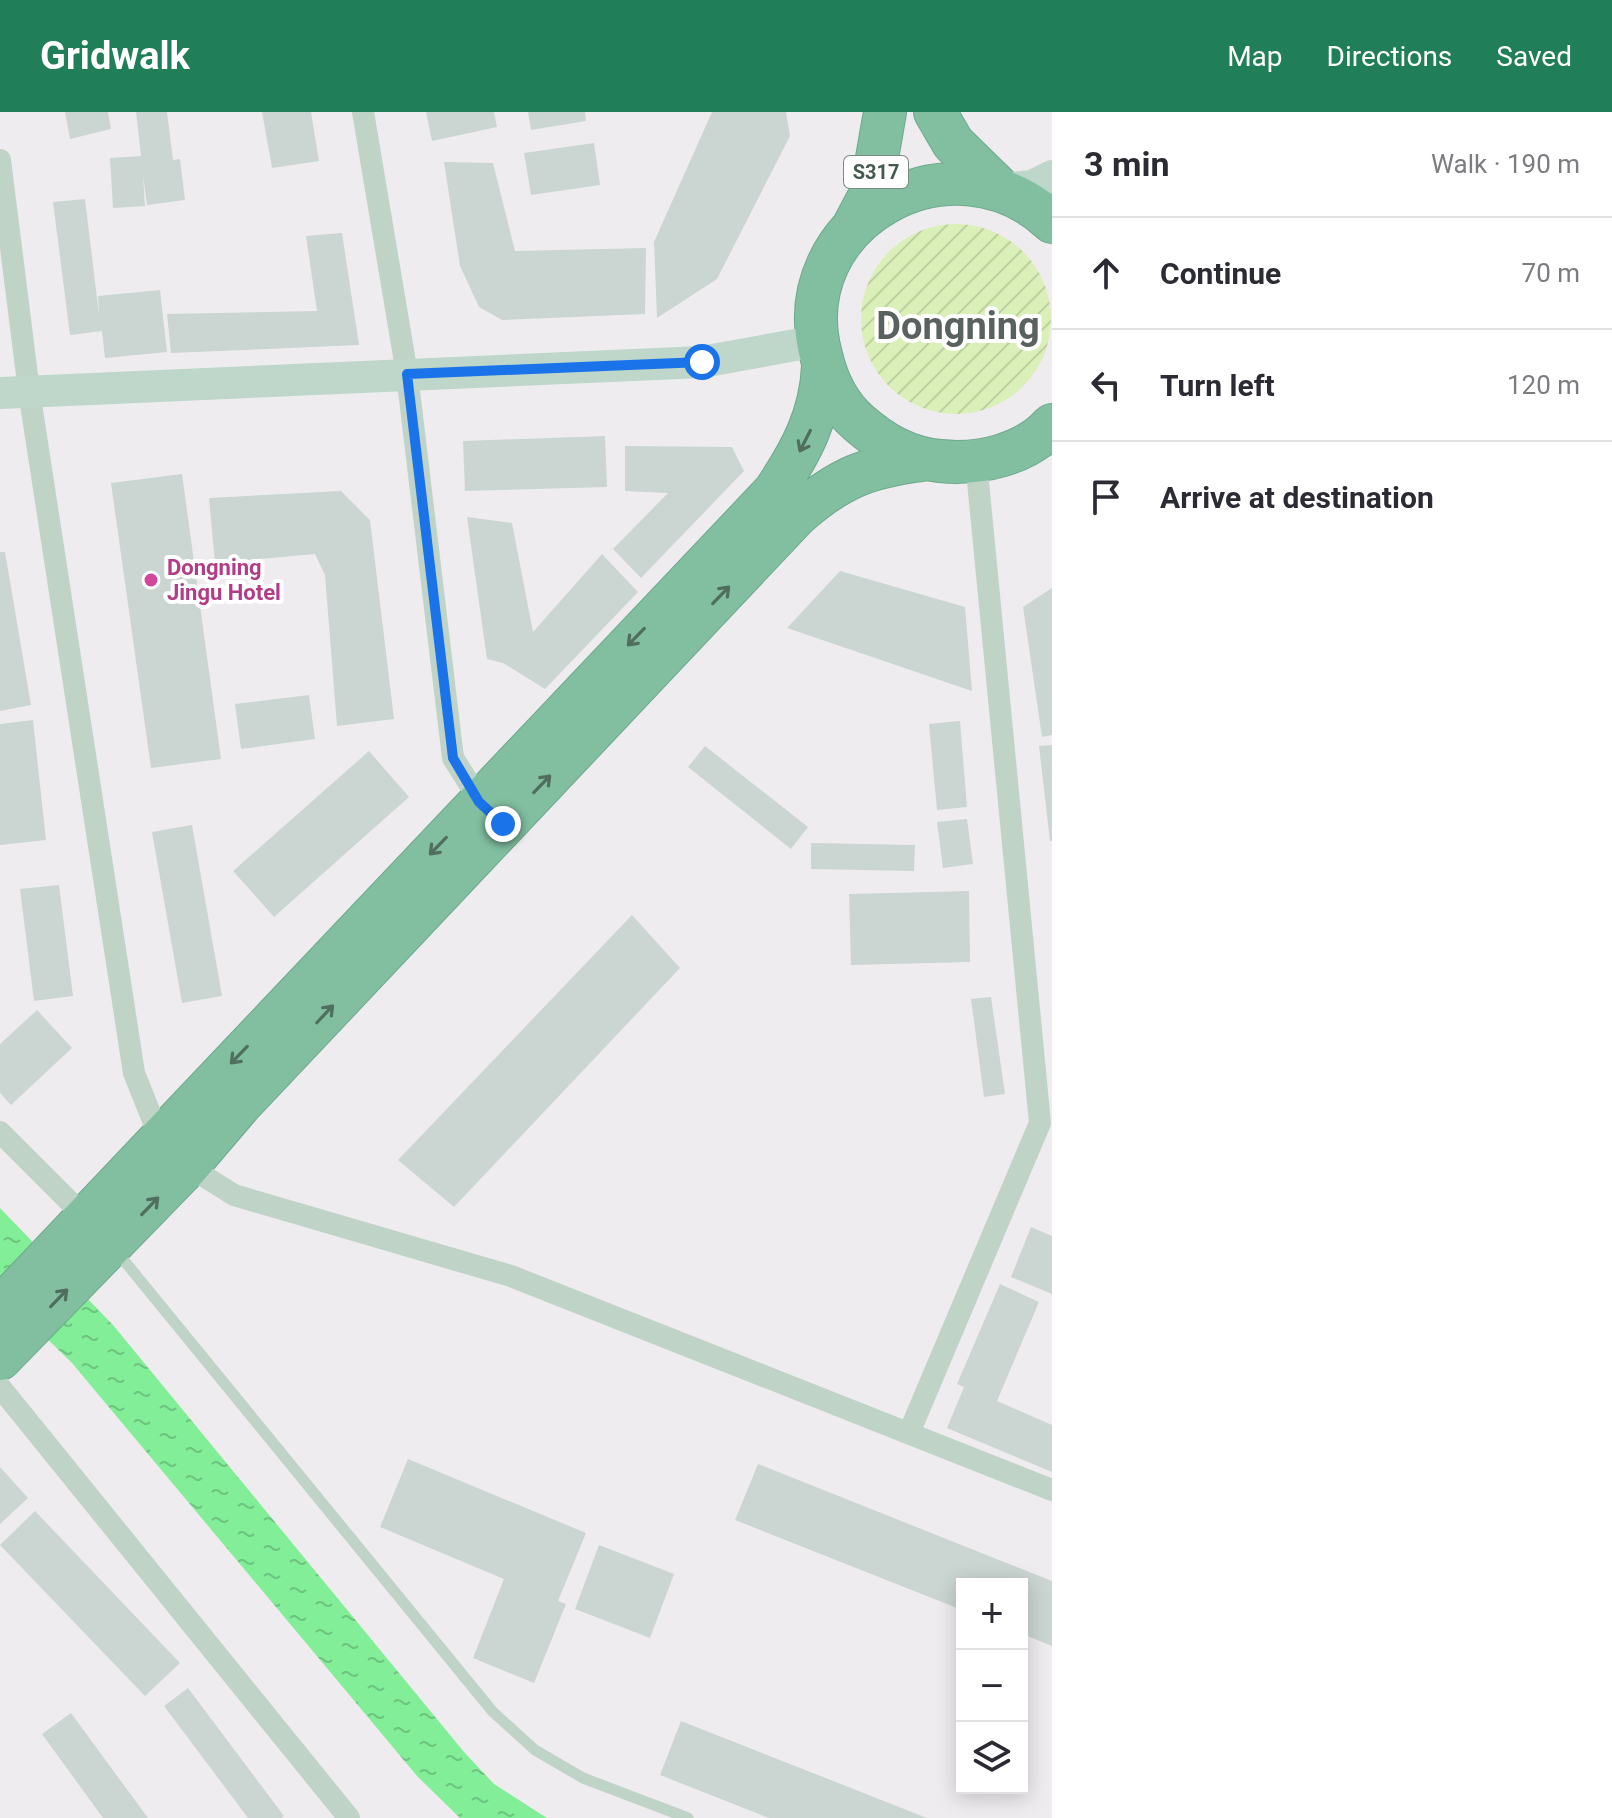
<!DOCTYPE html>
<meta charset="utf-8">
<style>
:root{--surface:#fff;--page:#f7f7f7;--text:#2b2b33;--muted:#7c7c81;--line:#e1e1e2;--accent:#207e58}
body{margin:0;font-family:Roboto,sans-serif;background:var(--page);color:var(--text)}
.controls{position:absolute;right:24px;bottom:24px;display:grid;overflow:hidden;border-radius:0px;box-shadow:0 4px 20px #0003}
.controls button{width:72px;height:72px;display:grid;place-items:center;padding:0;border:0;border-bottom:2px solid var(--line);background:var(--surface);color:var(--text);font:40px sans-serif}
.stop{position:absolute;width:24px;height:24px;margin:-18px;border:6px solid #1a73e8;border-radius:50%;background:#fff}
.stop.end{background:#1a73e8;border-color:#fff;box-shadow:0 2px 8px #0008}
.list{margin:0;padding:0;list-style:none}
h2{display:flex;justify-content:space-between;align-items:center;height:104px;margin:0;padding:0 32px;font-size:34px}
h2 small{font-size:26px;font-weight:400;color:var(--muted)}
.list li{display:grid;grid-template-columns:52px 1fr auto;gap:24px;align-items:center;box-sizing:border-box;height:112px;padding:0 32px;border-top:2px solid var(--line)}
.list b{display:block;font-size:30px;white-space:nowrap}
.list em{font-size:26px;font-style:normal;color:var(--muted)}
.icon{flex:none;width:44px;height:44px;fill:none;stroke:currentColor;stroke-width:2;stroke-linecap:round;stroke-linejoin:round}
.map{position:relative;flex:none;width:1052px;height:1706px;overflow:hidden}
header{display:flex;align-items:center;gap:48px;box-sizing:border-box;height:112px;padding:0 40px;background:var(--accent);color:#fff}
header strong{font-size:38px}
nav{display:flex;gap:44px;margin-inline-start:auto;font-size:28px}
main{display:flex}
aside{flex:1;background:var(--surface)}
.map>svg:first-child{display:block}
.garden{fill:url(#garden-furrows)}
.water{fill:url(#water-ripples)}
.building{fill:#cbd5d2}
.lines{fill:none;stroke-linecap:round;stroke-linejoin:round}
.highway-casing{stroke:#6da98c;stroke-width:44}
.lane{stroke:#bfd3c7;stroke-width:11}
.street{stroke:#bfd3c7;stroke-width:22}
.secondary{stroke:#bed7ca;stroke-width:32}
.highway{stroke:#82bea0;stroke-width:42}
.oneway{stroke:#506e5e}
.route{stroke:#1a73e8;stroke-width:10}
.hotel-dot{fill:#d1479c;stroke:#fff;stroke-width:3}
.labels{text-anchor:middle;stroke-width:8;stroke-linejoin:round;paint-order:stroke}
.shield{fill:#fff;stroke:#7c8c83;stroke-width:2}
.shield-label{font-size:20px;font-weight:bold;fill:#445a4e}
.hotel-label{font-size:22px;font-weight:bold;fill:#b23c85;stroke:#fff;text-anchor:start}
.town-label{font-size:38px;font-weight:bold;fill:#59625e;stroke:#fff}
</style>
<header>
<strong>Gridwalk</strong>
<nav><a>Map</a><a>Directions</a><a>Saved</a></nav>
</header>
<main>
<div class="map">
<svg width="1052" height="1706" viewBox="0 0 1052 1706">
<defs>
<pattern id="garden-furrows" width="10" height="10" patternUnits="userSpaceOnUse" patternTransform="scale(2)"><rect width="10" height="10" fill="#dbf0b8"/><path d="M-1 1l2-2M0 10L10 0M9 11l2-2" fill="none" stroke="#bdd0a0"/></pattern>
<pattern id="water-ripples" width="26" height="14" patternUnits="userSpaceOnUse" patternTransform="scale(2)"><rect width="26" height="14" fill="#83ee98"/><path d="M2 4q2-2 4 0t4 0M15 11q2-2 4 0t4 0" fill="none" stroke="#6dc47e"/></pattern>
</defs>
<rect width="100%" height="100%" fill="#efecef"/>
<path class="garden" d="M861 207a95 95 0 1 1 190 0a95 95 0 1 1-190 0Z"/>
<path class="water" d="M0,1096L113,1213L464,1640L494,1672L547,1706H460L417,1664L72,1251L0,1181Z"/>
<path class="building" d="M65,0H108L111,17L70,27Z
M136,0H167L173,48L180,47L185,88L147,93L143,63L145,94L113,96L110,46L141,44Z
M262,0H311L319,49L272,56Z
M426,0H494L497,15L432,29Z
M528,0H585L586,9L531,18Z
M712,0H786L790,24L717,167L657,206L654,130Z
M594,31L600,73L531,83L524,41Z
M444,50L493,51L515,139L646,136L645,202L502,208L479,195L460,154Z
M85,87L99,203L98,184L160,178L167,240L105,246L102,219L70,223L53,90Z
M342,121L359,233L171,241L167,202L317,199L306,124Z
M605,324L607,375L465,379L463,329Z
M625,334L732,335L744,359L641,466L613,437L668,381L625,379Z
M182,362L221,647L151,656L111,371Z
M341,379L370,408L394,607L337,614L325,463L315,442L215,451L209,386Z
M467,405L512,411L533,520L602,442L638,480L545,577L503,551L487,547Z
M0,440H5L31,593L0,599Z
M840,459L965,495L972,579L787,516Z
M1052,476V623L1042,625L1023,495Z
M309,583L315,627L241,637L235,592Z
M33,608L46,728L0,733V612Z
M960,609L967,695L937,698L929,612Z
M1052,633V729H1050L1039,634Z
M705,634L808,715L791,737L688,655Z
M369,639L409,685L274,805L233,759Z
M967,707L973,752L943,756L937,710Z
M192,713L222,884L182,891L152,720Z
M811,731L915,733L914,759L811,757Z
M59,773L73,884L34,889L20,777Z
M969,779L970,850L851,853L849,782Z
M632,803L680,856L454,1095L398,1048Z
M991,885L1005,982L984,985L971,887Z
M37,898L72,936L11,993L0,981V932Z
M1031,1115L1052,1124V1182L1011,1165Z
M1000,1172L1039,1190L997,1289L1052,1313V1360L947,1316L964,1275L957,1272Z
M408,1347L586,1421L558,1489L566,1492L534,1571L473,1546L504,1467L380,1415Z
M758,1352L1052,1469V1534L1022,1522V1472H962V1498L735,1408Z
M0,1355L28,1386L0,1412Z
M35,1399L180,1551L145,1584L0,1433Z
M599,1433L674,1462L650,1526L575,1497Z
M188,1576L284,1704L281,1706H248L164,1594Z
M71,1601L148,1706H103L42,1622Z
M681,1609L927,1706H769L660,1663Z"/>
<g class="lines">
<g class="highway-casing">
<path id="highway" d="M935,0L953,31L1000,77
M1052,110C952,16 785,109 821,243C827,269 839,294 859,311C883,332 908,346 940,349C979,353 1025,343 1052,313
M854,113L871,81L885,0
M0,1196L774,380C801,340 821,303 823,254
M0,1247L188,1054L240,993L797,403C839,366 867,355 922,348"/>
</g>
<path class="lane" d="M117,1140L493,1600L535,1638L583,1666L688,1706"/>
<path class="street" d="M363,0L407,262L453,646L484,695
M0,48L29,279L134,961L160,1026L188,1054L234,1083L511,1164L1052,1378
M0,1020L92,1112
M0,1275L349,1706
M909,1321L1040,1011L976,349"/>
<path class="secondary" d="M1000,77L1032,74L1052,64
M0,281L702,250L817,229"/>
<use href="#highway" class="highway"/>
</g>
<defs><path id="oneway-shaft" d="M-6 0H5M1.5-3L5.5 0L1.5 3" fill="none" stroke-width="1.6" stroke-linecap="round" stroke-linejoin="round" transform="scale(2)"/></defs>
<g class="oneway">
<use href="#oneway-shaft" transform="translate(805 329) rotate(117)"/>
<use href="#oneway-shaft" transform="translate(721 483) rotate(-46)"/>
<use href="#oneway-shaft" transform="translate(636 525) rotate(134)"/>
<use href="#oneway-shaft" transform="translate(542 672) rotate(-46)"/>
<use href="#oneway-shaft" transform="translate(438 734) rotate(134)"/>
<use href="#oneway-shaft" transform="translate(325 902) rotate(-47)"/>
<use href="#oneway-shaft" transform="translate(239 943) rotate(134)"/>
<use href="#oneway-shaft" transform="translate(150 1094) rotate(-46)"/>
<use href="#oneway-shaft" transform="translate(59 1186) rotate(-46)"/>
</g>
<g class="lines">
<path class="route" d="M503,712L479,690L453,646L407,262L702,250"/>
</g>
<circle class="hotel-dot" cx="151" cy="468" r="8"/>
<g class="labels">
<rect class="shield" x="844" y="44" width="64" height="32" rx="6"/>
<g class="shield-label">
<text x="876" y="67">S317</text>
</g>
<g class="hotel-label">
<text x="167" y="463">Dongning<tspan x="167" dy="25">Jingu Hotel</tspan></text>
</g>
<g class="town-label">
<text x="958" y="227">Dongning</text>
</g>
</g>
</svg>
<div class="controls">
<button>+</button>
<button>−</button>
<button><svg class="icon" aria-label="layers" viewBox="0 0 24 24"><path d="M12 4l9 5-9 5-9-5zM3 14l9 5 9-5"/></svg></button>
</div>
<div class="stop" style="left:702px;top:250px"></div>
<div class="stop end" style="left:503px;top:712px"></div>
</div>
<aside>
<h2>3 min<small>Walk · 190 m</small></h2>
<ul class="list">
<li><svg class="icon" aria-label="ahead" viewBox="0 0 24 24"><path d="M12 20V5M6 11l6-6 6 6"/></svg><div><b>Continue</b></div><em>70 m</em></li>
<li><svg class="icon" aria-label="left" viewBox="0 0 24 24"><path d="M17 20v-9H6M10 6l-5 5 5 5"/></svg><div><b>Turn left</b></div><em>120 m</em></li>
<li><svg class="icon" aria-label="arrive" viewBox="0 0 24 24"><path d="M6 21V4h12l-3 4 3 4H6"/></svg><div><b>Arrive at destination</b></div></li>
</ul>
</aside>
</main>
